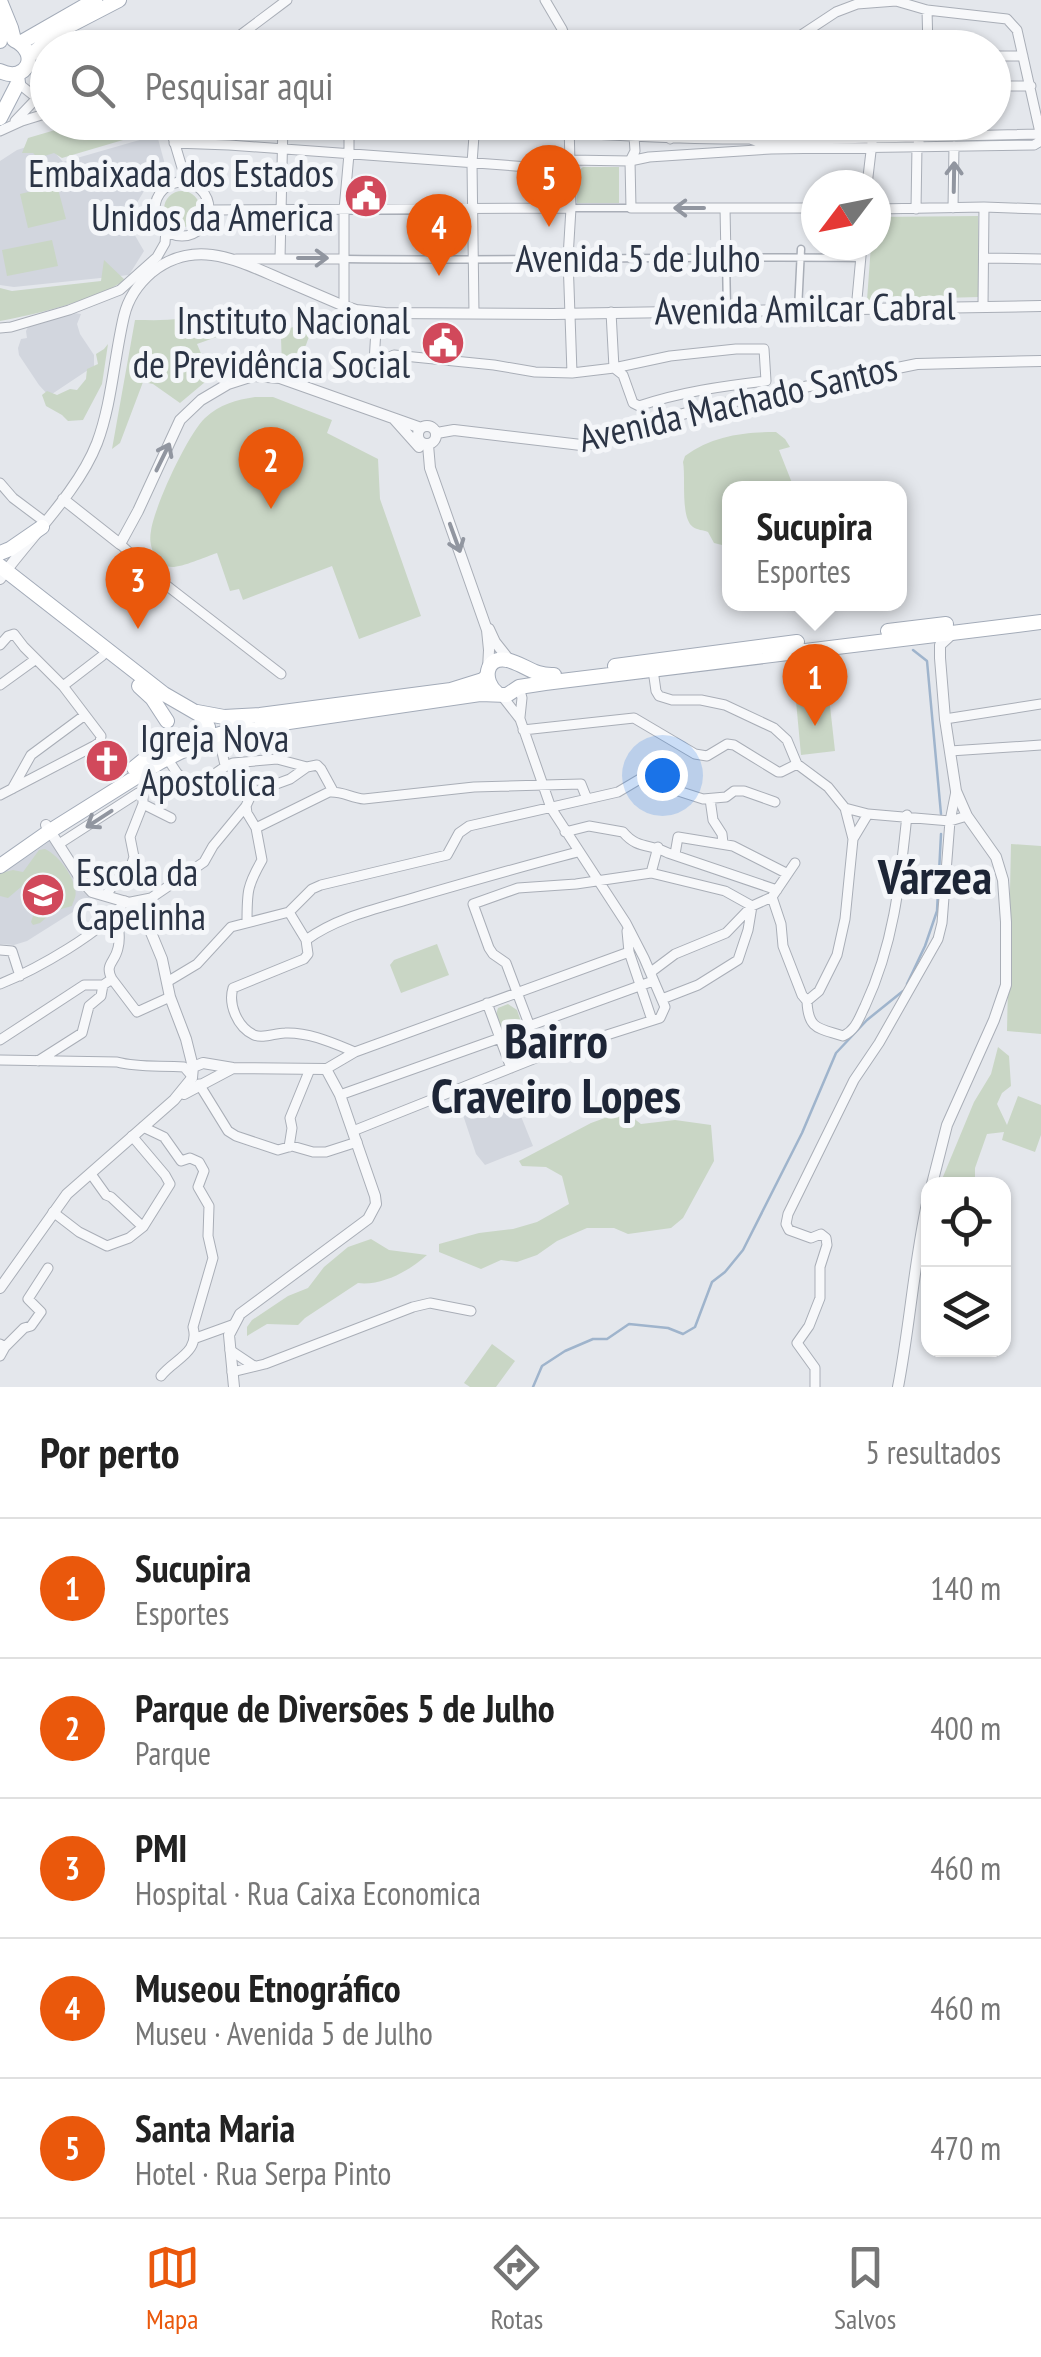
<!DOCTYPE html>
<html lang="pt">
<meta charset="utf-8">
<style>
:root{--surface:#fff;--page:#f6f6f6;--text:#222;--muted:#767676;--line:#e0e0e0;--accent:#ea580c}
body{margin:0;font-family:"PT Sans Narrow",sans-serif;background:var(--page);color:var(--text)}
.controls{position:absolute;right:30px;bottom:30px;display:grid;overflow:hidden;border-radius:20px;box-shadow:0 2px 8px #0004}
.controls button{width:90px;height:90px;display:grid;place-items:center;padding:0;border:0;border-bottom:2px solid var(--line);background:var(--surface);color:var(--text);font:50px sans-serif}
.compass{position:absolute;left:801px;top:170px;width:90px;height:90px;border-radius:50%;background:var(--surface);box-shadow:0 2px 8px #0004;rotate:238deg}
.you{position:absolute;left:662px;top:775px;width:35px;height:35px;margin:-25px;border:8px solid #fff;border-radius:50%;background:#1a73e8;box-shadow:0 0 0 15px #1a73e833}
.badge{display:grid;place-items:center;width:65px;height:65px;border-radius:50%;background:var(--accent);color:#fff;font-size:32px;font-weight:700}
.pin{position:absolute;translate:-50% -82px;filter:drop-shadow(0 2px 5px #0008)}
.pin::after{content:'';position:absolute;top:52px;width:35px;height:30px;background:inherit;clip-path:polygon(0 0,100% 0,50% 100%)}
.popup{position:absolute;left:722px;top:481px;width:185px;height:130px;box-sizing:border-box;display:grid;place-content:center;border-radius:20px;background:var(--surface);filter:drop-shadow(0 2px 8px #0005);font-size:32px;white-space:nowrap;color:var(--muted)}
.popup b{font-size:38px;color:var(--text)}
.popup::after{content:'';position:absolute;left:50%;top:100%;margin-left:-20px;border:20px solid transparent;border-top-color:var(--surface)}
.list{margin:0;padding:0;list-style:none}
h2{display:flex;justify-content:space-between;align-items:center;height:130px;margin:0;padding:0 40px;font-size:42px}
h2 small{font-size:32px;font-weight:400;color:var(--muted)}
.list li{display:grid;grid-template-columns:65px 1fr auto;gap:30px;align-items:center;box-sizing:border-box;height:140px;padding:0 40px;border-top:2px solid var(--line)}
.list b{display:block;font-size:38px;white-space:nowrap}
.list p{margin:0;font-size:32px;white-space:nowrap;color:var(--muted)}
.list em{font-size:32px;font-style:normal;color:var(--muted)}
.icon{flex:none;width:55px;height:55px;fill:none;stroke:currentColor;stroke-width:2;stroke-linecap:round;stroke-linejoin:round}
.map{position:relative;flex:none;width:1041px;height:1387px;overflow:hidden}
.search{position:absolute;background:var(--surface);box-shadow:0 2px 8px #0004;left:30px;right:30px;top:30px;height:110px;display:flex;align-items:center;gap:25px;box-sizing:border-box;padding:0 35px;border-radius:55px;color:var(--muted);font-size:38px}
.sheet{height:830px;background:var(--surface)}
nav{display:flex;justify-content:space-around;align-items:center;box-sizing:border-box;height:140px;border-top:2px solid var(--line);background:var(--surface);font-size:28px;color:var(--muted)}
nav a{display:grid;justify-items:center;gap:5px}
nav .on{color:var(--accent)}
.map>svg:first-child{display:block}
.built{fill:#d2d6de}
.green{fill:#c9d6c5}
.lines{fill:none;stroke-linecap:round;stroke-linejoin:round}
.stream{stroke:#9fb4cc;stroke-width:2.5}
.pedestrian-casing{stroke:#a9aeb7;stroke-width:9}
.minor-casing{stroke:#a9aeb7;stroke-width:11}
.tertiary-casing{stroke:#a9aeb7;stroke-width:12}
.primary-casing{stroke:#a3abb8;stroke-width:16}
.pedestrian{stroke:#f7f8fa;stroke-width:6}
.minor{stroke:#f7f8fa;stroke-width:9}
.tertiary{stroke:#f7f8fa;stroke-width:10}
.primary{stroke:#fff;stroke-width:14}
.oneway{stroke:#9196a0}
.labels{text-anchor:middle;stroke-width:10;stroke-linejoin:round;paint-order:stroke}
.poi-label{font-size:38px;fill:#2b3445;stroke:#f4f6f9;text-anchor:end}
.street-label{font-size:38px;fill:#2b3445;stroke:#f4f6f9}
.district-label{font-size:48px;font-weight:bold;fill:#1d2536;stroke:#f4f6f9}
</style>
<div class="map">
<svg width="1041" height="1387" viewBox="0 0 1041 1387">
<rect width="100%" height="100%" fill="#e4e7ec"/>
<path class="built" d="M157,135L167,172L147,186L135,206L133,232L144,251L129,275L14,287L0,285V161L17,150L45,141L63,162Z
M74,313L81,314L77,324L80,334L94,355V366L49,396L39,385L19,355L18,348L21,339L27,338L26,331L30,323Z
M50,841L81,890L92,900L27,941L14,945L0,944V875Z
M501,1092L514,1099L533,1146L485,1165L476,1154L461,1109Z"/>
<path class="green" d="M79,123V122L152,123C143,131 133,133 123,140L62,158L54,153L38,158L33,153H22L28,138Z
M583,167H619V203H577V172Z
M57,185L66,219L28,228L20,194Z
M164 209a18 18 0 1 1 36 0a18 18 0 1 1-36 0Z
M978,216L979,297L867,300L871,245H876V217Z
M52,240L58,266L7,276L2,250Z
M104,260L125,280C98,299 34,315 0,321V288L12,291L101,281Z
M207,310L242,311L263,320L279,322L283,330L297,326L311,331L306,345L287,371L282,366L281,338L239,329L197,344L211,377L180,403L153,384L143,382L120,443L112,449L135,320C160,320 185,322 207,310Z
M108,344L102,384L83,420L68,421L62,415L46,406L42,395L47,391L57,395L70,389L77,390L86,379L87,369L98,364L96,354L104,349Z
M255,397H273L332,420L327,433L378,459L380,499L421,616L359,639L332,566L243,600L239,589L230,591L217,553C205,557 183,567 172,567C167,567 162,564 159,560C151,552 149,541 151,531C154,507 188,434 205,418C220,404 236,400 255,397Z
M776,432L785,439L790,447L779,450L794,488H730V547L714,543L708,532C703,530 697,530 693,527C680,518 686,477 683,462L685,456C712,436 743,432 776,432Z
M829,697L835,751L801,755L796,701Z
M1011,844L1041,846V1034L1007,1031Z
M45,849C58,855 73,875 75,889C77,896 74,899 72,906L54,911L40,923L33,925L31,922L36,907C45,902 54,896 50,885L42,889L38,887L40,878L37,877L28,881L8,898L0,896V873L13,870L23,872L39,850Z
M437,944L449,975L401,993L390,965L394,960Z
M508,1004L517,1010L530,1048L523,1057L516,1059L510,1056L495,1018L498,1008Z
M998,1047L1009,1056L1011,1086L1002,1093L997,1104L1007,1125L1018,1096L1041,1105V1135L1035,1152L1002,1140L1004,1132L987,1134L975,1168V1180L973,1184H940L974,1102L991,1074Z
M624,1111L641,1124L675,1120L711,1125L714,1161L683,1218L671,1228L628,1234L614,1228H587L557,1241L537,1255L517,1262L501,1260L481,1269L439,1252V1244L479,1233L513,1229L537,1222L569,1204L562,1176L546,1167L522,1166L519,1161L591,1123Z
M371,1239L389,1250L427,1255C409,1271 382,1286 358,1283L305,1318L298,1325L267,1324L247,1336V1327L252,1320L288,1296L308,1288L324,1267L348,1247Z
M492,1344L515,1361L496,1387H470L464,1383Z"/>
<g class="lines">
<path class="stream" d="M913,650L927,661L941,814
M907,984L925,946L937,911L941,834
M533,1387L542,1366L565,1351L593,1339H607L629,1324L668,1328L683,1334L695,1327L712,1282L725,1272L743,1250L802,1133L836,1053L867,1020L903,991"/>
<g class="pedestrian-casing">
<path id="pedestrian" d="M571,208H631
M726,258L727,310
M345,259C517,261 689,256 861,258
M798,310L801,249"/>
</g>
<g class="minor-casing">
<path id="minor" d="M545,0L562,29L569,48
M927,10L928,48
M223,48L287,0
M786,48L789,43L836,12L857,4L896,1L927,10L1007,19L1017,30L1041,137
M994,56H1023
M18,83L48,107
M994,86H1031
M15,121L36,99
M173,122L169,124L183,171L180,182
M447,122C548,132 649,139 750,139L756,141L1040,134
M569,122L571,208L568,258L572,373
M750,122V139
M0,131L22,121L48,113
M634,136L635,151L630,161L631,208H816
M670,139L683,122
M174,143L229,145L570,170
M570,160L630,161L649,157L771,149L1034,145L1041,141
M155 209a27 27 0 1 1 54 0a27 27 0 1 1-54 0Z
M867,185L872,143
M984,207L1041,209
M725,208L726,258
M953,208L954,146
M876,209L984,207L983,306
M916,209L917,146L919,142
M209,210L571,208
M984,258L1041,259
M236,259H345
M280,259L283,122
M344,306V210L349,154V122
M856,310L862,245
M377,312L374,363L394,355L494,365L535,372L572,373L614,368L670,356L736,349H764L766,381C723,386 680,392 639,406L633,403L623,375L614,368
M611,312L614,368
M474,313L472,163L475,122
M0,328L11,327L69,310L120,290L157,257L165,243L166,230
M0,483L13,498L45,522
M120,544L157,578L281,674
M0,645L8,636L14,634L24,647L63,686L101,736L100,742L94,746L0,795
M653,670L656,691L659,696L672,700H701L725,705L774,728L787,740L797,764L828,787L845,808L868,814
M0,685L36,659
M63,686L102,656
M519,687L522,698L520,717
M945,719L1041,704
M523,730L634,718L695,754L707,756L727,744L734,745L778,772H781L797,764
M218,735L225,765
M950,751L1041,745
M167,758L177,773L190,786C207,784 218,768 233,763L240,767L251,784L252,793L246,806L247,813L256,828L262,860C247,886 247,892 247,922
M233,763L277,759L307,767L290,779L252,793
M307,767L317,765L321,769L333,791
M12,789L31,755L85,715
M710,799L713,820L722,834L723,843
M845,808L853,839
M256,828L329,792C343,791 351,798 364,799L474,787L581,784L587,799
M565,832L589,826L623,832C638,850 650,843 668,853L777,890
M59,844L138,793L143,794V804L171,818
M675,854L678,837L733,846L786,873
M651,873L725,891L752,906L748,930L738,960L698,985L662,999
M106,895L122,873L131,866L134,857L130,837L143,804
M772,897L781,924L783,946L802,995L807,1001L819,991L837,955L845,919L853,839L868,814L950,821L967,816
M131,902L151,898L204,862L213,846L246,806
M289,912L306,940L308,954L304,959L233,988C228,1004 237,1027 254,1035C263,1039 275,1033 285,1033C309,1032 333,1043 355,1052
M627,931L629,952L652,1020
M306,940C338,917 376,909 413,898C468,882 523,866 578,852
M0,950L12,951L20,976
M651,972L675,954L726,933L752,906L772,897L795,863
M112,979C104,964 115,963 118,948C121,937 118,926 116,914
M167,982L197,964L231,927L289,912L312,889L321,885L447,855L459,833L469,826L618,792L650,773L661,777L672,789L703,799L726,797L734,791H744L775,802
M0,984C35,970 104,932 125,901
M807,1001C808,1030 819,1028 843,1036C856,1030 859,1018 865,1006C894,944 900,882 907,815
M487,1003L511,1068
M529,1026L653,981
M0,1040L84,985H103L112,979L137,1012L170,997
M541,1056L506,963L493,954L489,948L473,904L518,888L576,884L651,873L658,847
M0,1060L117,1062C139,1068 161,1065 184,1067L191,1075
M38,1061L82,1033L89,1006L101,996L103,985
M326,1069L355,1052L629,952
M199,1084L228,1131L236,1136L278,1150L292,1146L313,1152H326L357,1142
M340,1095L500,1038
M143,1127L164,1137L181,1161L190,1158L199,1162L204,1171L198,1187L209,1206L208,1236L213,1258L193,1327C200,1353 174,1359 161,1376
M353,1131L541,1056L660,1018L665,1007L644,958L626,923L551,808L520,719L502,696
M289,1147L292,1128L290,1118L310,1069
M91,1174L106,1195L111,1197L143,1227L170,1184L165,1175L132,1136
M53,1212L79,1232L107,1246L129,1238L143,1227
M196,1338L232,1325
M0,1344L5,1347L0,1356
M5,1347L24,1328L31,1326L41,1312L28,1299L48,1268
M230,1350L254,1366
M232,1372L265,1364L413,1307L430,1303L471,1311
M815,1387V1368L797,1343L809,1326L820,1298V1267L827,1245L826,1238L821,1234L811,1238L789,1230L786,1224L788,1214L854,1080L879,1043L938,939L942,923L950,821L956,791"/>
</g>
<g class="tertiary-casing">
<path id="tertiary" d="M394,419L419,447
M418 435a9 9 0 1 1 18 0a9 9 0 1 1-18 0Z
M437,433L454,430L581,445L597,443L641,425L721,404L917,364L1041,361
M428,445L430,468L487,630L489,650L488,669
M63,499L120,544L138,511L180,420L201,400L228,384L253,376L280,378L421,428
M0,579C30,537 78,492 97,443C112,403 114,358 124,316C128,299 138,284 152,272C195,238 237,260 281,279C302,288 323,297 344,306L356,310L385,313L554,314L1041,306
M489,629L495,642L510,661
M193,1067L203,1063L233,1068L326,1069L340,1095L375,1196L376,1204L368,1219L240,1314L229,1335L234,1387
M184,1094L233,1068
M932,1184L947,1125L994,1020L1006,985V922L1003,880L996,857L967,816L956,791L945,719L940,658V645L952,634
M0,1288L67,1194L174,1100L192,1078L193,1067L186,1039L170,997L162,959L140,906L92,892L82,881L46,825
M898,1387C910,1325 914,1261 928,1199"/>
</g>
<g class="primary-casing">
<path id="primary" d="M0,1L11,28L14,40C41,53 27,84 0,71
M0,23V41
M20,43L95,0
M29,56L65,28L119,0
M0,118L18,83L17,75
M0,553L10,549L42,527
M0,566L164,694L202,716L208,727L205,740
M888,631L946,624
M615,666L797,642
M139,686L152,698L167,721
M497,693C482,681 485,656 507,660C525,664 533,676 554,675
M197,712L224,717L260,715L451,690L483,680L487,676
M134,768L161,746L169,742
M0,866L50,831L160,762L182,751L198,748L205,740L213,736L234,730L480,694L507,695L519,687L545,683L1041,622"/>
</g>
<use href="#pedestrian" class="pedestrian"/>
<use href="#minor" class="minor"/>
<use href="#tertiary" class="tertiary"/>
<use href="#primary" class="primary"/>
</g>
<defs><path id="oneway-shaft" d="M-6 0H5M1.5-3L5.5 0L1.5 3" fill="none" stroke-width="1.6" stroke-linecap="round" stroke-linejoin="round" transform="scale(2.5)"/></defs>
<g class="oneway">
<use href="#oneway-shaft" transform="translate(954 177) rotate(-89)"/>
<use href="#oneway-shaft" transform="translate(689 208) rotate(180)"/>
<use href="#oneway-shaft" transform="translate(313 258)"/>
<use href="#oneway-shaft" transform="translate(163 457) rotate(-64)"/>
<use href="#oneway-shaft" transform="translate(455 538) rotate(70)"/>
<use href="#oneway-shaft" transform="translate(99 819) rotate(147)"/>
</g>
<defs>
<g id="civic-disc" transform="scale(2.25)"><circle r="9.5" fill="#d1495b" stroke="#f4f6f9"/><path d="M-.6-6.5H3V-4.5H.6V-3L4-1V1h2V6H-6V1h2V-1L-.6-3ZM-1.2 2.5V6h2.4V2.5Z" fill="#fff"/></g>
<g id="church-disc" transform="scale(2.25)"><circle r="9.5" fill="#d1495b" stroke="#f4f6f9"/><path d="M-1.2-6h2.4v3.5h3.3v2.4h-3.3V6h-2.4V-.1h-3.3v-2.4h3.3Z" fill="#fff"/></g>
<g id="school-disc" transform="scale(2.25)"><circle r="9.5" fill="#d1495b" stroke="#f4f6f9"/><path d="M0-5L7-2L0 1L-7-2ZM-4 1L0 2.5L4 1V4Q0 6-4 4Z" fill="#fff"/></g>
</defs>
<g fill-rule="evenodd">
<use href="#civic-disc" x="366" y="196"/>
<use href="#civic-disc" x="443" y="343"/>
<use href="#church-disc" x="107" y="761"/>
<use href="#school-disc" x="43" y="895"/>
</g>
<g class="labels">
<g class="poi-label">
<text x="334" y="187">Embaixada dos Estados<tspan x="334" dy="44">Unidos da America</tspan></text>
<text x="410" y="334">Instituto Nacional<tspan x="410" dy="44">de Previdência Social</tspan></text>
<text x="140" y="752" text-anchor="start">Igreja Nova<tspan x="140" dy="44">Apostolica</tspan></text>
<text x="76" y="886" text-anchor="start">Escola da<tspan x="76" dy="44">Capelinha</tspan></text>
</g>
<g class="street-label">
<text x="638" y="272">Avenida 5 de Julho</text>
<text transform="translate(805 309) rotate(-1)" y="13">Avenida Amilcar Cabral</text>
<text transform="translate(738 403) rotate(-13)" y="13">Avenida Machado Santos</text>
</g>
<g class="district-label">
<text x="935" y="894">Várzea</text>
<text x="556" y="1058">Bairro<tspan x="556" dy="55">Craveiro Lopes</tspan></text>
</g>
</g>
</svg>
<div class="controls">
<button><svg class="icon" aria-label="locate" viewBox="0 0 24 24"><circle cx="12" cy="12" r="6"/><path d="M12 2v4M12 18v4M2 12h4M18 12h4"/></svg></button>
<button><svg class="icon" aria-label="layers" viewBox="0 0 24 24"><path d="M12 4l9 5-9 5-9-5zM3 14l9 5 9-5"/></svg></button>
</div>
<svg class="compass" viewBox="-18 -18 36 36"><path d="M0-13l5 13h-10z" fill="#e53935"/><path d="M0 13l5-13h-10z" fill="#767676"/></svg>
<div class="you"></div>
<div class="pin badge" style="left:815px;top:726px">1</div>
<div class="popup"><b>Sucupira</b>Esportes</div>
<div class="pin badge" style="left:271px;top:509px">2</div>
<div class="pin badge" style="left:138px;top:629px">3</div>
<div class="pin badge" style="left:439px;top:276px">4</div>
<div class="pin badge" style="left:549px;top:227px">5</div>
<div class="search"><svg class="icon" aria-label="search" viewBox="0 0 24 24"><circle cx="10" cy="10" r="6"/><path d="M15 15l6 6"/></svg>Pesquisar aqui</div>
</div>
<section class="sheet">
<h2>Por perto<small>5 resultados</small></h2>
<ul class="list">
<li><span class="badge">1</span><div><b>Sucupira</b><p>Esportes</p></div><em>140 m</em></li>
<li><span class="badge">2</span><div><b>Parque de Diversões 5 de Julho</b><p>Parque</p></div><em>400 m</em></li>
<li><span class="badge">3</span><div><b>PMI</b><p>Hospital · Rua Caixa Economica</p></div><em>460 m</em></li>
<li><span class="badge">4</span><div><b>Museou Etnográfico</b><p>Museu · Avenida 5 de Julho</p></div><em>460 m</em></li>
<li><span class="badge">5</span><div><b>Santa Maria</b><p>Hotel · Rua Serpa Pinto</p></div><em>470 m</em></li>
</ul>
</section>
<nav>
<a class="on"><svg class="icon" aria-label="map" viewBox="0 0 24 24"><path d="M3 6l6-2 6 2 6-2v14l-6 2-6-2-6 2zM9 4v14M15 6v14"/></svg>Mapa</a>
<a><svg class="icon" aria-label="directions" viewBox="0 0 24 24"><path d="M12 3l9 9-9 9-9-9zM9 14v-3h6M13 9l2 2-2 2"/></svg>Rotas</a>
<a><svg class="icon" aria-label="saved" viewBox="0 0 24 24"><path d="M7 4h10v16l-5-4-5 4z"/></svg>Salvos</a>
</nav>
